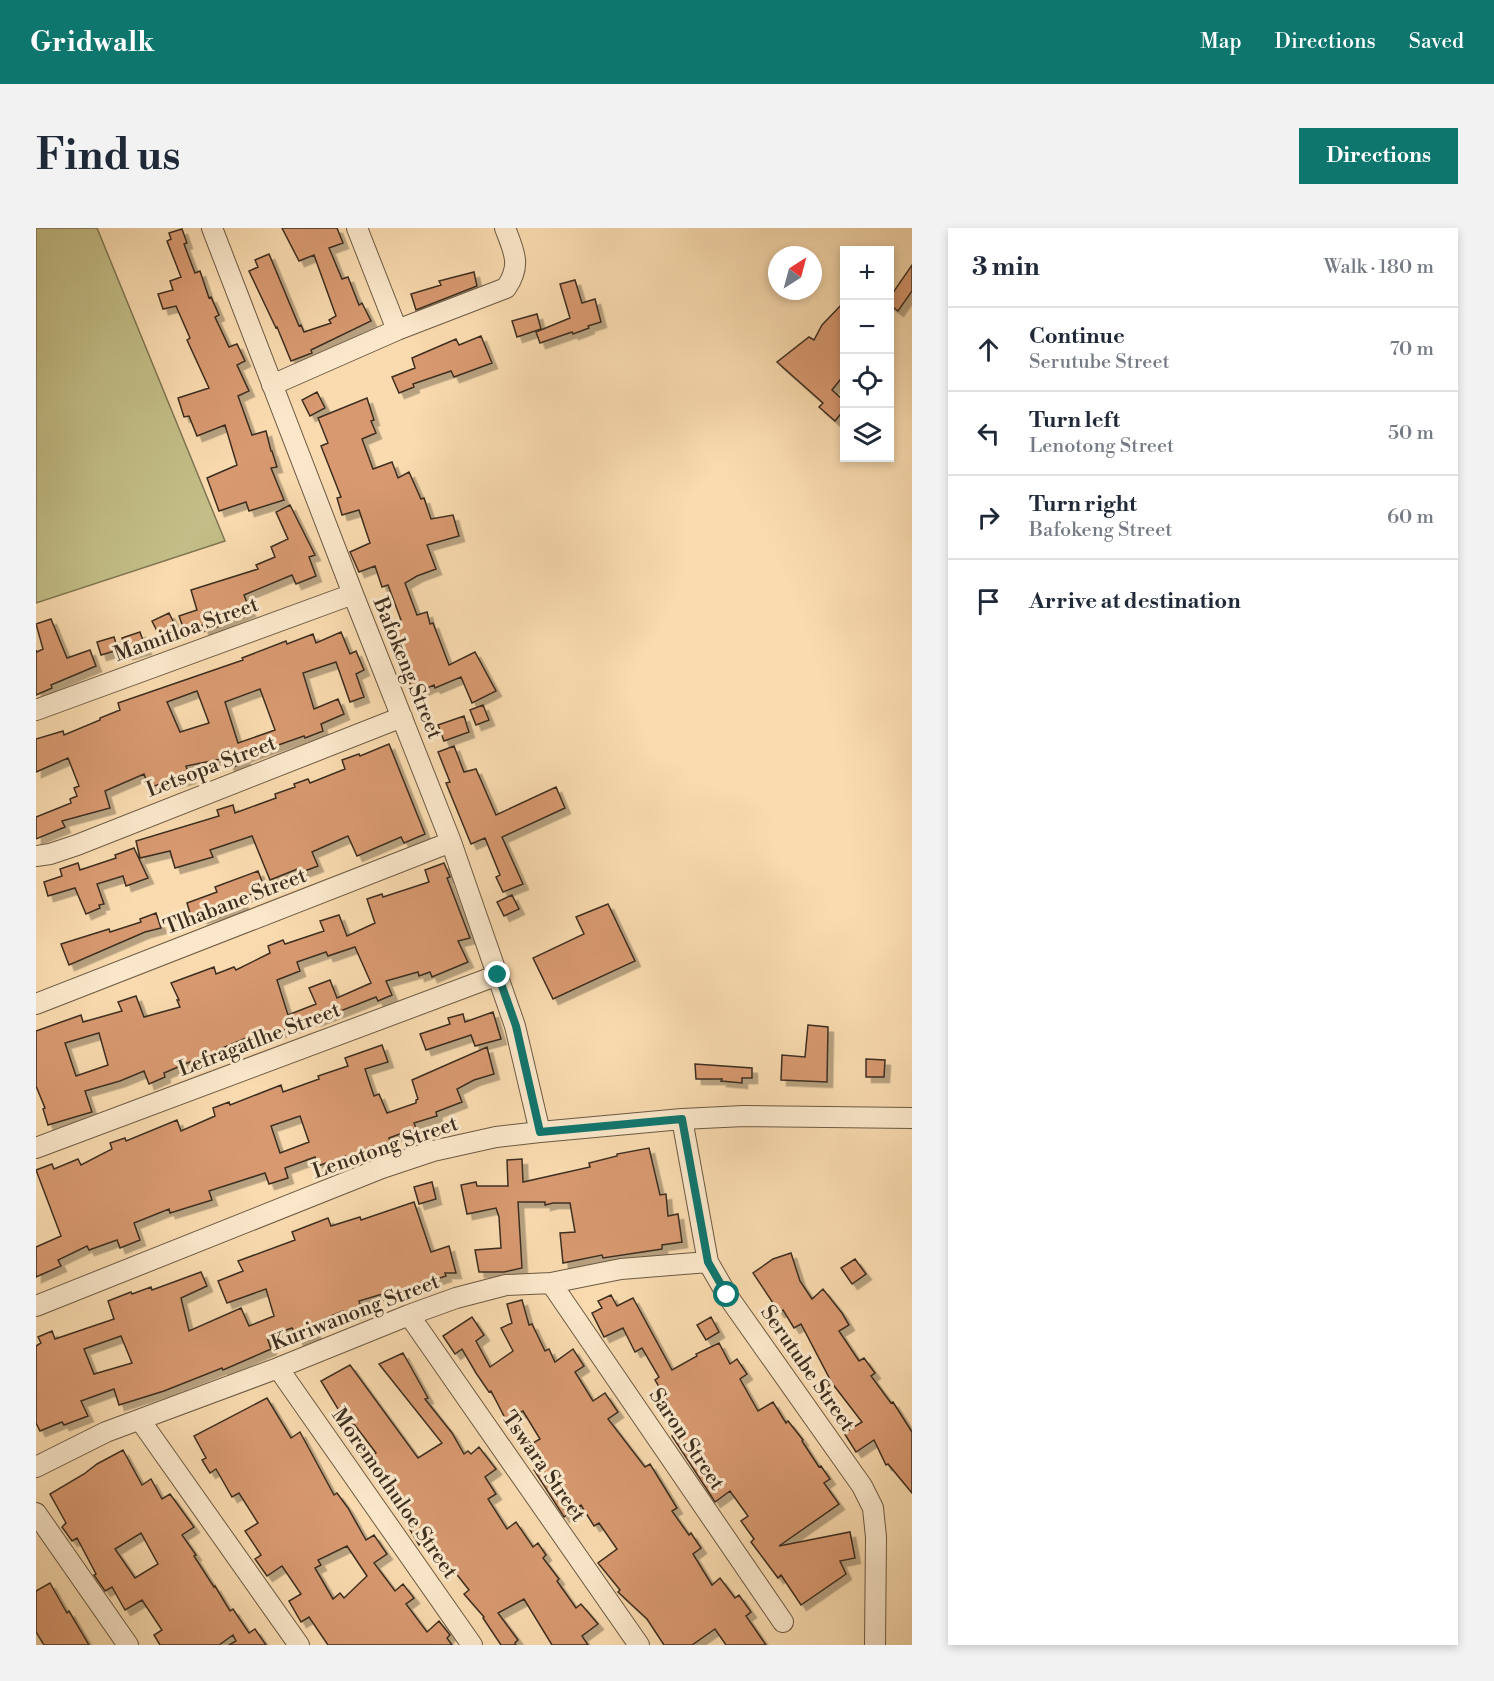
<!DOCTYPE html>
<meta charset="utf-8">
<style>
:root{--surface:#fff;--page:#f2f2f3;--text:#1f2937;--muted:#747a83;--line:#e0e1e3;--accent:#0f766e}
body{margin:0;font-family:"Libre Bodoni",serif;background:var(--page);color:var(--text)}
.controls{position:absolute;right:18px;top:18px;display:grid;overflow:hidden;border-radius:0px;box-shadow:0 3px 9px #0003}
.controls button{width:54px;height:54px;display:grid;place-items:center;padding:0;border:0;border-bottom:2px solid var(--line);background:var(--surface);color:var(--text);font:30px sans-serif}
.compass{position:absolute;left:732px;top:18px;width:54px;height:54px;border-radius:50%;background:var(--surface);box-shadow:0 3px 9px #0003;rotate:36deg}
.stop{position:absolute;width:18px;height:18px;margin:-14px;border:4px solid #0f766e;border-radius:50%;background:#fff}
.stop.end{background:#0f766e;border-color:#fff;box-shadow:0 2px 6px #0008}
.list{margin:0;padding:0;list-style:none}
h2{display:flex;justify-content:space-between;align-items:center;height:78px;margin:0;padding:0 24px;font-size:26px}
h2 small{font-size:20px;font-weight:400;color:var(--muted)}
.list li{display:grid;grid-template-columns:39px 1fr auto;gap:18px;align-items:center;box-sizing:border-box;height:84px;padding:0 24px;border-top:2px solid var(--line)}
.list b{display:block;font-size:22px;white-space:nowrap}
.list p{margin:0;font-size:20px;white-space:nowrap;color:var(--muted)}
.list em{font-size:20px;font-style:normal;color:var(--muted)}
.icon{flex:none;width:33px;height:33px;fill:none;stroke:currentColor;stroke-width:2;stroke-linecap:round;stroke-linejoin:round}
.map{position:relative;flex:none;width:876px;height:1417px;overflow:hidden;border-radius:0px}
header{display:flex;align-items:center;gap:36px;box-sizing:border-box;height:84px;padding:0 30px;background:var(--accent);color:#fff}
header strong{font-size:28px}
nav{display:flex;gap:33px;margin-inline-start:auto;font-size:21px}
.intro{display:flex;align-items:center;justify-content:space-between;box-sizing:border-box;height:144px;padding:0 36px}
h1{margin:0;font-size:42px}
.button{padding:15px 27px;border-radius:0px;background:var(--accent);color:#fff;font-size:21px;font-weight:700}
main{display:flex;gap:36px;padding:0 36px}
aside{flex:1;background:var(--surface);border-radius:0px;box-shadow:0 3px 9px #0003}
.map>svg:first-child{display:block}
.green{fill:#c3be87;stroke:#807654;stroke-width:1.5}
.building{fill:#d89970;stroke:#3d2f20;stroke-width:1.5;fill-rule:evenodd;filter:url(#shadow)}
.lines{fill:none;stroke-linecap:round;stroke-linejoin:round}
.street-casing{stroke:#6c5a44;stroke-width:22}
.street{stroke:#fbe8cb;stroke-width:20}
.route{stroke:#0f766e;stroke-width:8}
.labels{text-anchor:middle;stroke-width:6;stroke-linejoin:round;paint-order:stroke}
.street-label{font-size:21px;fill:#3d2f20;stroke:#fbe8cb}
</style>
<header>
<strong>Gridwalk</strong>
<nav><a>Map</a><a>Directions</a><a>Saved</a></nav>
</header>
<div class="intro"><h1>Find us</h1><a class="button">Directions</a></div>
<main>
<div class="map">
<svg width="876" height="1417" viewBox="0 0 876 1417">
<defs>
<filter id="shadow"><feDropShadow dx="5.5" dy="5.5" stdDeviation="0" flood-color="#0004"/></filter>
</defs>
<rect width="100%" height="100%" fill="#f9dbaf"/>
<filter id="stains"><feTurbulence type="fractalNoise" baseFrequency=".00333" numOctaves="4"/><feColorMatrix values="0 0 0 0 .2 0 0 0 0 .09 0 0 0 0 .02 0 0 0 .5 -.17"/></filter>
<radialGradient id="worn" r=".72"><stop offset=".6" stop-color="#630" stop-opacity="0"/><stop offset="1" stop-color="#630" stop-opacity=".3"/></radialGradient>
<path class="green" d="M0,0H61L189,313L0,375Z"/>
<path class="building" d="M246,0H301L307,15L293,20L306,51L312,49L323,77L326,75L335,93L275,122L276,125L255,133L241,99L240,100L213,43L222,39L219,32L233,26L263,98L265,97L268,104L295,95L293,92L300,88L278,27L263,33Z
M146,1L151,15L148,16L159,45L164,43L173,70L175,69L183,87L179,89L193,119L201,116L209,133L201,137L213,163L202,168L216,207L230,203L235,223H236L241,239L235,240L248,272L213,283L210,274L183,283L171,250L201,237L189,197L161,208L153,188L148,189L142,170L173,160L151,112L154,110L140,78L127,81L122,66L137,62L134,53L145,49L131,13L135,11L133,5Z
M876,37V63L862,83L854,77V69Z
M438,44L441,58L380,82L375,66L405,57L403,53Z
M539,52L546,75L559,71L565,94L552,98L553,100L537,106L536,104L504,115L500,104L534,90L524,56Z
M808,74V147L796,162L808,173V182L799,193L783,179L787,175L741,134L773,109L778,112L786,97Z
M501,86L505,101L481,109L476,93Z
M445,108L456,135L418,149L415,143L377,156L378,159L363,165L356,149L379,140L376,130L420,111L423,117Z
M281,164L289,180L274,188L266,172Z
M331,170L338,192L335,193L340,205L326,211L337,241L356,234L362,250L373,244L385,271L388,270L395,291L417,287L423,308L391,317L400,341L381,348L369,355L381,387L391,384L394,396L397,395L413,437L439,424L460,463L436,475L425,449L399,460L398,457L379,465L366,440L350,397L365,392L352,357L346,359L339,338L323,344L314,324L334,315L323,282L306,287L301,270L305,269L285,218L292,215L282,190Z
M254,277L279,327L273,329L280,348L260,356L256,347L208,367L214,383L192,392L193,395L168,403L166,397L148,402L143,388L161,382L155,362L222,341L220,337L239,329L235,319L252,311L240,284Z
M133,385L140,399L123,407L116,393Z
M15,391L31,430L54,422L60,438L15,457L16,460L0,467V422L1,424L7,421L0,396Z
M104,404L110,421L91,426L86,410Z
M305,404L314,426L320,423L328,442L320,446L328,469L314,474L300,434L267,445L278,481L302,471L308,486L285,496L287,503L269,510L268,508L208,529L210,534L194,540L190,530L150,538L154,550L136,555L135,552L113,560L108,546L69,563L74,580L26,593L29,599L0,611V589L35,575L34,571L41,568L38,560L43,558L32,530L0,544V511L27,503L28,507L64,492V490L84,482L82,475L207,432L206,430L250,413L251,416L277,406L280,415ZM224,461L239,502L202,515L189,474ZM161,463L173,495L144,504L131,474Z
M78,409L82,422L65,427L61,414Z
M447,477L453,492L440,497L434,482Z
M428,488L433,504L408,513L402,497Z
M353,516L389,606L368,615L365,609L321,628L312,608L276,624L282,638L266,644L264,640L234,652L216,608L174,622L177,629L139,640L134,623L104,630L100,613L183,588L181,582L197,577L199,585L240,570L239,566L259,559L258,556L272,551L274,555L309,541L306,532L323,526L324,528Z
M418,518L428,544L440,541L460,587L520,559L529,580L466,609L487,656L467,664L460,649L464,647L449,610L435,616L410,555L414,554L402,524Z
M98,620L112,650L90,658L87,648L61,656L68,676L63,677L64,680L50,686L39,660L12,668L8,654L26,648L24,641L42,635L44,642L80,630L79,627Z
M408,635L414,649L411,650L434,710L422,713L432,734L396,749L394,744L383,748L382,744L350,753L356,767L342,773L340,769L279,793V791L223,811L222,809L212,813L210,810L128,845L129,849L113,856L108,843L84,853L49,863L56,884L12,897L7,881L9,880L0,858V803L45,787L47,794L86,783L82,774L100,768L108,789L144,779L141,772H143L135,755L178,739L180,746L198,739L200,742L234,725L232,718L247,712L249,716L288,703L284,693L303,687L311,708L339,695L331,671L346,666L347,669L393,654L389,642ZM319,719L335,755L301,770L294,752L273,760L280,776L252,787L241,752L264,743L261,734L290,724L292,728ZM63,805L72,837L40,848L29,815Z
M222,643L229,661L205,670L207,676L186,684L166,690L165,688L156,692L151,675L181,664L179,659Z
M476,667L483,681L468,688L461,674Z
M572,676L599,733L517,771L497,730L548,706L540,689Z
M120,685L125,700L109,704L33,737L25,716L73,701L74,704L105,694L104,691Z
M457,784L465,811L439,818L435,807L390,822L384,806L414,796L412,790L427,786L429,794Z
M772,797L792,799L791,854L745,852L746,827L769,829Z
M346,817L352,834L329,841L338,868L343,866L351,885L380,875V872L382,871L376,852L451,819L458,846L438,852L421,861L426,874L400,884L401,888L378,895L380,900L353,910L354,914L325,922L326,925L310,931L309,928L282,938L279,929L249,940L252,950L233,956L229,945L173,963L176,972L134,985L133,981L98,995L104,1012L84,1020L81,1012L53,1022L51,1018L22,1032L25,1038L0,1049V1019L25,1008L0,942L16,936L18,941L42,931L45,937L76,921L74,915L89,910L90,913L141,892L145,903L179,888L177,880L193,874L194,877L245,857L247,864L283,851L282,848L312,838L309,830ZM264,888L273,914L244,925L235,898Z
M830,831L849,832L848,849H830Z
M659,836L716,840V850H706V855L685,853L686,851H660Z
M613,920L624,967L630,966L632,988L642,986L646,1014L626,1017V1021L567,1030L566,1027L527,1035L524,1005L539,1004L534,975H517L509,977V974H482L486,1040L468,1044H443L439,1022L465,1020L463,989L460,980L431,986L425,957L440,954L441,958H472L471,932L486,931L487,954L554,939L553,935L581,928V926Z
M396,954L400,971L383,976L378,959Z
M378,974L395,1024L413,1018L420,1045H409L410,1048L361,1064L360,1062L323,1073L326,1084L309,1089L307,1083L276,1096L280,1106L263,1114L256,1100L231,1109L235,1121L187,1142L186,1140L128,1163L83,1177L78,1161L45,1173L52,1188L28,1197L26,1194L4,1203L0,1195V1118L5,1115L2,1109L16,1103L19,1111L78,1091L72,1073L95,1064L96,1066L115,1059L116,1062L165,1044L171,1058L145,1070L153,1103L205,1080L213,1098L238,1088L230,1061L191,1075L182,1053L207,1043L202,1033L259,1012L256,1004L292,990L295,998L324,989L325,992ZM85,1108L96,1135L58,1146L48,1121Z
M755,1025L764,1053L776,1071L787,1061L806,1085L813,1097L803,1103L823,1133L828,1130L839,1145L835,1148L855,1175L857,1174L876,1204V1265L852,1236L850,1237L838,1212L820,1224L808,1205L826,1194L796,1155L765,1096L758,1100L747,1082L743,1084L717,1045L737,1031Z
M819,1031L830,1046L816,1056L805,1040Z
M575,1067L581,1078L597,1070L636,1142L661,1128L660,1126L683,1115L694,1136L701,1131L711,1146L704,1151L722,1183L737,1174L750,1195L752,1193L767,1212L766,1213L783,1239L785,1238L794,1251L788,1255L803,1276L743,1318L814,1304L819,1330L804,1333L810,1346L765,1377L745,1347L742,1350L715,1314L718,1311L705,1293L712,1288L694,1263L679,1274L636,1208L647,1201L630,1175L632,1174L619,1152L623,1149L606,1120L599,1124L587,1100L568,1109L556,1085L566,1080L562,1073Z
M486,1072L493,1097L496,1096L509,1123L513,1121L519,1134L537,1121L548,1138L539,1144L557,1173L569,1165L582,1184L572,1191L609,1239L614,1236L622,1249L641,1280L636,1283L653,1307L655,1305L665,1320L657,1326L676,1357L684,1350L699,1370L703,1367L715,1384L710,1388L730,1417H690L679,1401L656,1417H628L611,1391L582,1364L584,1362L562,1335L581,1321L563,1295L558,1298L545,1277L528,1289L498,1242L501,1241L488,1220L504,1211L487,1183L470,1192L455,1163L453,1164L440,1145L426,1121L419,1126L407,1108L436,1089L448,1107L440,1113L454,1139L477,1123L465,1100L476,1095L471,1076Z
M675,1089L683,1104L670,1112L661,1097Z
M367,1125L392,1170L389,1171L416,1205L428,1226L432,1223L435,1226L443,1219L460,1241L449,1249L460,1266L452,1271L471,1301L480,1294L497,1319L502,1315L510,1327L507,1330L523,1351L521,1353L540,1380L545,1376L562,1396L546,1408L552,1417H516L488,1371L462,1385L482,1412L479,1415L480,1417H465L447,1390L448,1389L428,1366L433,1362L393,1311L383,1317L373,1300L381,1295L348,1241L346,1243L334,1230L340,1225L318,1196L313,1199L285,1153L314,1137L382,1230L406,1215L343,1136Z
M231,1170L255,1210L264,1204L298,1267L301,1265L312,1280L330,1312L338,1307L351,1326L338,1335L359,1363L367,1356L378,1370L370,1376L391,1404L403,1393L414,1407L411,1410L416,1417H292L273,1389L265,1394L253,1373L265,1366L246,1338L231,1348L219,1331L225,1327L209,1303L222,1295L203,1265L196,1269L180,1241L174,1245L166,1232L170,1230L158,1208ZM311,1318L331,1348L308,1370L304,1365L297,1371L279,1340L285,1337L282,1332Z
M87,1222L106,1257L115,1251L126,1271L134,1266L158,1299L146,1307L160,1327L158,1328L178,1359L179,1358L194,1383L197,1381L213,1405L219,1401L230,1417H193L200,1413L197,1407L183,1417H124L118,1407L126,1402L106,1372L89,1382L76,1359L69,1363L58,1347L60,1346L41,1310L36,1313L26,1299L30,1295L14,1266L48,1246L61,1236ZM105,1305L122,1336L99,1350L79,1321Z
M14,1355L31,1385L33,1383L53,1417H8L0,1404V1363Z"/>
<g class="lines">
<g class="street-casing">
<path id="street" d="M176,0L317,366L415,614L479,798L504,904
M321,0L361,102
M236,157L361,102L470,60C486,37 478,24 469,0
M0,482L317,366
M0,628L14,626L41,617L366,489
M0,776L415,614
M646,891L672,1034L691,1067L826,1258L837,1280L840,1309L839,1417
M0,920L462,747
M515,1055L747,1394
M0,1078L346,940L397,923L460,909L504,904L646,891L708,888L876,890
M373,1087L603,1417
M242,1140L436,1417
M104,1192L263,1417
M0,1239L70,1204L242,1140L373,1087L420,1070L470,1057L515,1055L585,1041L672,1034
M0,1285L92,1417"/>
</g>
<use href="#street" class="street"/>
</g>
<g class="lines">
<path class="route" d="M462,747L480,798L504,904L646,891L672,1034L691,1067"/>
</g>
<g class="labels">
<g class="street-label">
<text transform="translate(150 401) rotate(-20)" y="7">Mamitloa Street</text>
<text transform="translate(372 440) rotate(68)" y="7">Bafokeng Street</text>
<text transform="translate(175 538) rotate(-21)" y="7">Letsopa Street</text>
<text transform="translate(199 673) rotate(-21)" y="7">Tlhabane Street</text>
<text transform="translate(223 811) rotate(-21)" y="7">Lefragatlhe Street</text>
<text transform="translate(349 919) rotate(-19)" y="7">Lenotong Street</text>
<text transform="translate(319 1084) rotate(-21)" y="7">Kuriwanong Street</text>
<text transform="translate(772 1140) rotate(55)" y="7">Serutube Street</text>
<text transform="translate(651 1211) rotate(56)" y="7">Saron Street</text>
<text transform="translate(508 1238) rotate(55)" y="7">Tswara Street</text>
<text transform="translate(359 1265) rotate(55)" y="7">Moremothuloe Street</text>
</g>
</g>
<rect width="100%" height="100%" filter="url(#stains)"/>
<rect width="100%" height="100%" fill="url(#worn)"/>
</svg>
<div class="controls">
<button>+</button>
<button>−</button>
<button><svg class="icon" aria-label="locate" viewBox="0 0 24 24"><circle cx="12" cy="12" r="6"/><path d="M12 2v4M12 18v4M2 12h4M18 12h4"/></svg></button>
<button><svg class="icon" aria-label="layers" viewBox="0 0 24 24"><path d="M12 4l9 5-9 5-9-5zM3 14l9 5 9-5"/></svg></button>
</div>
<svg class="compass" viewBox="-18 -18 36 36"><path d="M0-13l5 13h-10z" fill="#e53935"/><path d="M0 13l5-13h-10z" fill="#747a83"/></svg>
<div class="stop" style="left:691px;top:1067px"></div>
<div class="stop end" style="left:462px;top:747px"></div>
</div>
<aside>
<h2>3 min<small>Walk · 180 m</small></h2>
<ul class="list">
<li><svg class="icon" aria-label="ahead" viewBox="0 0 24 24"><path d="M12 20V5M6 11l6-6 6 6"/></svg><div><b>Continue</b><p>Serutube Street</p></div><em>70 m</em></li>
<li><svg class="icon" aria-label="left" viewBox="0 0 24 24"><path d="M17 20v-9H6M10 6l-5 5 5 5"/></svg><div><b>Turn left</b><p>Lenotong Street</p></div><em>50 m</em></li>
<li><svg class="icon" aria-label="right" viewBox="0 0 24 24"><path d="M7 20v-9h11M14 6l5 5-5 5"/></svg><div><b>Turn right</b><p>Bafokeng Street</p></div><em>60 m</em></li>
<li><svg class="icon" aria-label="arrive" viewBox="0 0 24 24"><path d="M6 21V4h12l-3 4 3 4H6"/></svg><div><b>Arrive at destination</b></div></li>
</ul>
</aside>
</main>
